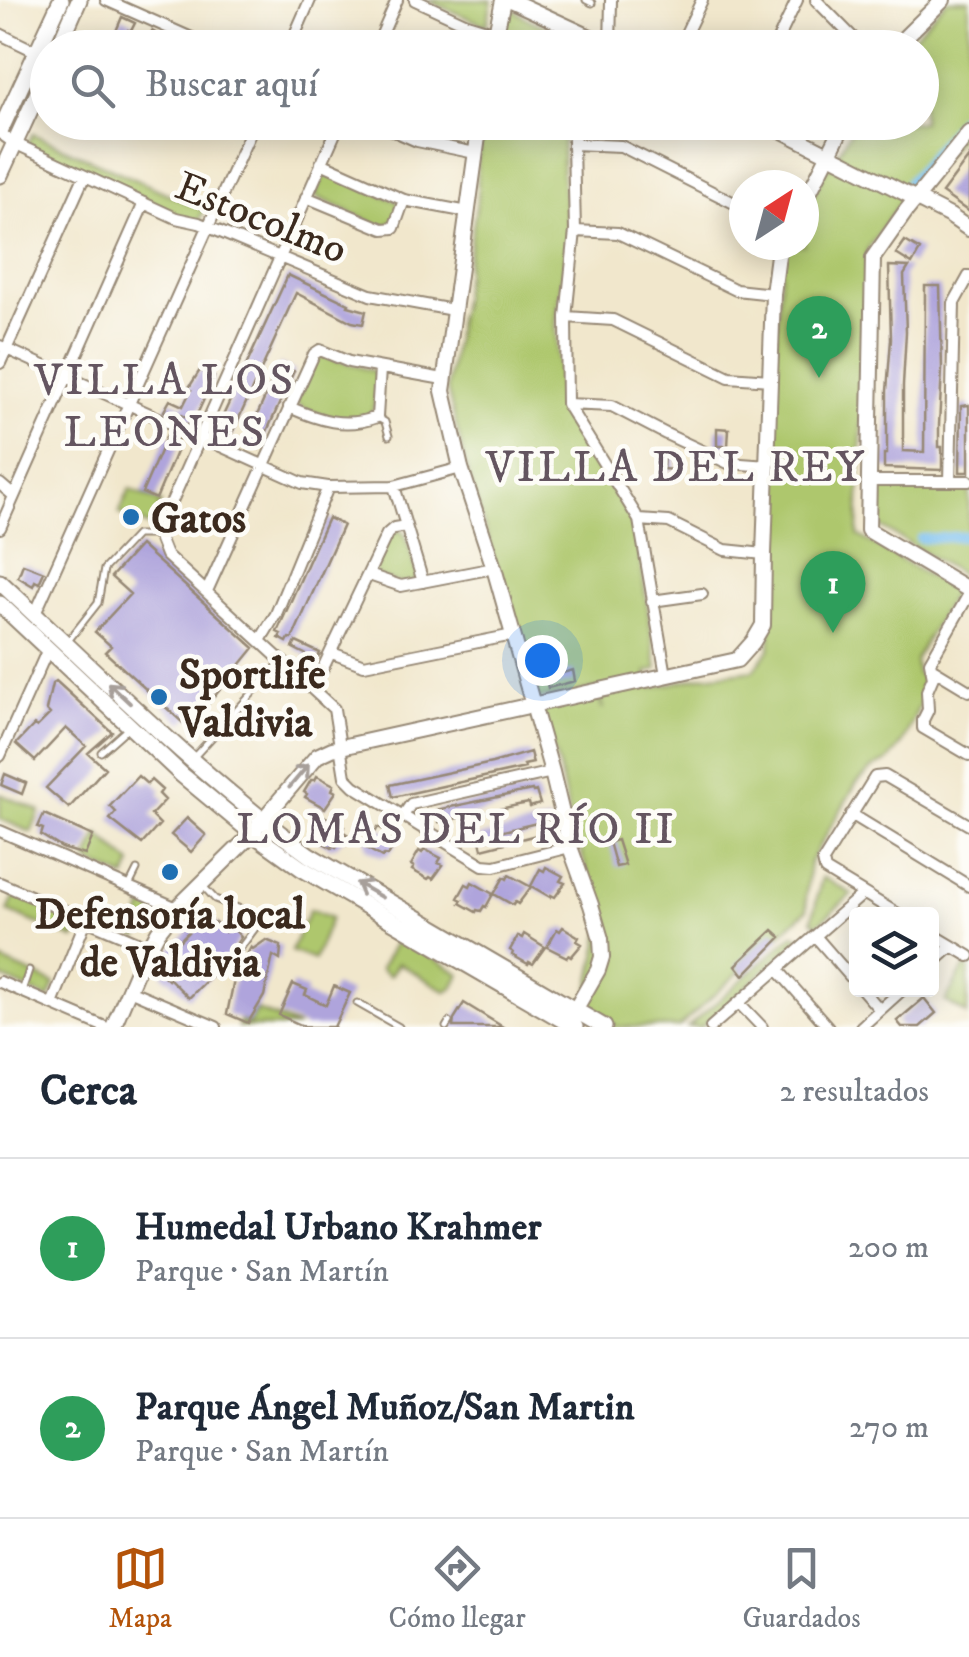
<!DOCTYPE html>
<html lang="es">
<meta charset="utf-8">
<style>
:root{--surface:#fff;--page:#f6f6f7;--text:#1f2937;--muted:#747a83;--line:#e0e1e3;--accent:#b45309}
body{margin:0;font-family:"IM FELL DW Pica",serif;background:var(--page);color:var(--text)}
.controls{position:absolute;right:30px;bottom:30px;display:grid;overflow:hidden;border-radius:10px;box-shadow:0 5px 25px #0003}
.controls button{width:90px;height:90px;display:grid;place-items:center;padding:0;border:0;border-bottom:2px solid var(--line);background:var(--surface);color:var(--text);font:50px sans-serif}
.compass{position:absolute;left:729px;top:170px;width:90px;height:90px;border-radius:50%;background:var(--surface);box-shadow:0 5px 25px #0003;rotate:36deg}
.you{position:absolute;left:542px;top:660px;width:35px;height:35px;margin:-25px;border:8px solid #fff;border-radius:50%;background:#1a73e8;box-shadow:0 0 0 15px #1a73e833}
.badge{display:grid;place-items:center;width:65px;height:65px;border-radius:50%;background:var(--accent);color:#fff;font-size:32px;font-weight:700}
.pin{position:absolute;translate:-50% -82px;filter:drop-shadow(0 2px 5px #0008)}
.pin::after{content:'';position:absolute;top:52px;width:35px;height:30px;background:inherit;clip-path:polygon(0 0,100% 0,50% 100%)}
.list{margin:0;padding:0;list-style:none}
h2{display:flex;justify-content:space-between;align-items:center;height:130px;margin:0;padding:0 40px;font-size:42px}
h2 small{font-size:32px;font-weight:400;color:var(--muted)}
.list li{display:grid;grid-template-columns:65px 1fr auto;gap:30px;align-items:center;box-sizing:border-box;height:180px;padding:0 40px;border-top:2px solid var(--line)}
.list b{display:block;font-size:38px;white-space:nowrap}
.list p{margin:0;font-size:32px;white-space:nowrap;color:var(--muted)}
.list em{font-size:32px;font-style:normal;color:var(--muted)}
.icon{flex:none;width:55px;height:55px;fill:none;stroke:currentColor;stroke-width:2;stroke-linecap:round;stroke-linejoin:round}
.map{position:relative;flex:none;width:969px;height:1027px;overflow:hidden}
.search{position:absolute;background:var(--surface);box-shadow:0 5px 25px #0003;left:30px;right:30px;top:30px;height:110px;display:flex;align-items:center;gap:25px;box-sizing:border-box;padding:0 35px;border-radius:55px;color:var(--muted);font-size:38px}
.sheet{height:490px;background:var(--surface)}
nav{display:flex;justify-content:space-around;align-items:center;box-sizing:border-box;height:140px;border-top:2px solid var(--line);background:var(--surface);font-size:28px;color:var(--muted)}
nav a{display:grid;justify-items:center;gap:5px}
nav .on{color:var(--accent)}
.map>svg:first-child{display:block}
.green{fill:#aec76d;stroke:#747846;stroke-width:2.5}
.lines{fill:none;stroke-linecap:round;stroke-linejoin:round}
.canal{stroke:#79bff0;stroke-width:10}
.building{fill:#afa4dc}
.lane-casing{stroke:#968875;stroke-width:9}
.street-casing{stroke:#968875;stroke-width:14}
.secondary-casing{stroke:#968875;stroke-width:18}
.primary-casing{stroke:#968875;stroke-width:19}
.lane{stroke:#fff;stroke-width:5}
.street{stroke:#fff;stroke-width:10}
.secondary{stroke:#fff;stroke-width:14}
.primary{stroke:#fff;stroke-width:15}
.oneway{stroke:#a79f9a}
.poi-dot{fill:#1f6fb2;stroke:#fdfcf7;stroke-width:4}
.labels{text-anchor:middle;stroke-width:9;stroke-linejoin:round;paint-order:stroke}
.street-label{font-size:42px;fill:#3b2a1e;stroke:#fdfcf7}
.poi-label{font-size:42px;font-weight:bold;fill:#3b2a1e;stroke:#fdfcf7;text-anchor:start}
.neighbourhood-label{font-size:45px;letter-spacing:2.5px;fill:#645560;stroke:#fdfcf7}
</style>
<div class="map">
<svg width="969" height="1027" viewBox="0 0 969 1027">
<rect width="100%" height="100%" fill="#fdfcf7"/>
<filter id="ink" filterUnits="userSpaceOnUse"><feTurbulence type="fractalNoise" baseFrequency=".01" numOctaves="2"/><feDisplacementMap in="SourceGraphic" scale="20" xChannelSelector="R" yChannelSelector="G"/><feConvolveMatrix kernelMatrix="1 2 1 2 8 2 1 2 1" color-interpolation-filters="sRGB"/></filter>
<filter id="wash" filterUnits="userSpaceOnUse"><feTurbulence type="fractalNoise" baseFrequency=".0048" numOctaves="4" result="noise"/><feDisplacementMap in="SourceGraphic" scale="40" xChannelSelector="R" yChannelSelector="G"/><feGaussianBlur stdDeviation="2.25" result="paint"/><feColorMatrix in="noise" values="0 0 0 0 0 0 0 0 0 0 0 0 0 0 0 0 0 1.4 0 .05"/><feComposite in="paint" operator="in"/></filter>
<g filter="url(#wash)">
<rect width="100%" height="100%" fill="#f1e7cc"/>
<path class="green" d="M65,0H75L53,47L48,48L47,60L17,127L13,128L11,125Z
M426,0H492L487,26Z
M947,0H969V125L918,189L912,191L908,190L867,250L858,535L954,591L915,660L917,674L923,677L920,689L922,700L902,744L888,761L873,768L856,784L810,862L806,896L807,910L679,1027H608L611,1023L588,1010L587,1000L603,923L568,810L558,764L542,714L547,707L598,697L603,709L601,688L539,699L535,697L466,466L447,389L478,195L477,162L485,123H570L563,142L562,175L569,233L556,324L561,411L635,525L657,669L647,672L652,688L704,676L754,670L770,648L773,388L782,262L789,245H804V213L827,167L830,168L855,123L922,122V48L904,47Z
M508,6L528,19L590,47L499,48Z
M33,134L204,210L197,225L27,144Z
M326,170L397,201L399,207L393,223L382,227L315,196Z
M324,356L373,371L377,376C376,387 377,408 369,415C355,428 306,414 295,402L315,359Z
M881,485L969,487V579L876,524L872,520L874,491Z
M130,489L161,503L151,527L119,513Z
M399,530L405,534L418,576L416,581L400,584L378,576L374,569L389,535Z
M0,794L40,811L31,832L0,819Z
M98,834L132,864L126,878L87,861Z
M822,877L852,894L817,925L812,920Z
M15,895L81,922L74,939L8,911Z
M146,901L162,907L138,938L133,936Z
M310,909L331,918L314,960L291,951Z
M794,934L801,938L701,1027H688Z
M398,937L460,974L453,988L446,991L398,963L390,976L380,969Z
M0,960L55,984L49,999L0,977Z
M965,966L969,969L967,1014L945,1001Z
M257,1010L298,1027H238L240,1021L249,1024Z"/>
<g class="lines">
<path class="canal" d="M909,183L969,110
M921,539L969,536"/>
</g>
<g id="blocks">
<path class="building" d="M122,17L135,23L131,31L128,30L124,40L114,36Z
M152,31L163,37L158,48H144Z
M969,157V212L942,193Z
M905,241L920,250L912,264L896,254Z
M889,266L909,267L904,275L906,332L903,385V451L924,452L925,286H940L942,369L939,425V447H942V470L884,468V454H887V391L891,339Z
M288,275L349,304L348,306L366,311L363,324L352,322L296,293L230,438L216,431Z
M280,364L294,371L259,449L245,442Z
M200,370L214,377L194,421L180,414L178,417L164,411L170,400L183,406L191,390L188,389Z
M969,405V472H960L961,406Z
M717,428L729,429L728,446H717Z
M167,435L178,440L176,444L179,445L156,499L142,493Z
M664,451L676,452L674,470L663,469Z
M328,518L343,525L292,639L289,638L287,642L279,638L281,634L277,632Z
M140,545L254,648L196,719L191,715L183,723L105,652L111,646L95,632L130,594L111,577Z
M23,564L44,572L39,583L35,581L33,586L18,577Z
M296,642L320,653L317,660L315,659L313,664L305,660L307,655L293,648Z
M573,670L575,681L548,688L545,678Z
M56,681L112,732L88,753L105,768L69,808L46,788L86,746L66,728L35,761L16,744L34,725L37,727L50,714L46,710L52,684Z
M530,752L533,763L524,765L525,768L393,797L390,785L492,763Z
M5,774L26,783L22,794L1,785Z
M138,776L147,784L151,780L162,790L159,794L165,800L151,815L160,824L142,844L110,819L116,812L110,806Z
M317,776L334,785L332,790L336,792L325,808L305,797L307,794L304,792L311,780H315Z
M532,790L533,792L536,791L540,804L530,807L529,803L518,805L439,822L436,810Z
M44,814L93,836L85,855L62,848L41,835L43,829L38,827Z
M324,816L344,827L342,831L347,834L336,847L333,845L332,848L316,839L317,836L314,834Z
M187,818L206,835L191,852L171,835Z
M549,820L552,831L482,849L479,837Z
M378,827L395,836L392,840L397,843L387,856L384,855L382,857L366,848L368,845L365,843L373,829L376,831Z
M617,840L625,865L616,867L609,842Z
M424,849L441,858L438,863L443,865L433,879L430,877L428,879L412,870L414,867L411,865L419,851L422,853Z
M546,867L563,876L560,881L565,883L555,897L551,895L550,897L531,886L540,869L544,871Z
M509,875L531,887L518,904L515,902L513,905L494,894L504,877L507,879Z
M472,882L493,894L486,907L484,906L481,911L477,910L476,912L460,903L462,900L458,898L466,884L470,886Z
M215,922L225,932L231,926L241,937L221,966L189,998L169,978L168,980L162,974L166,970L162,966L174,954L170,950L192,928Z
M563,927L579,937L577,941L582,944L571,957L568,955L567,957L547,947L557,929L560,931Z
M773,930L781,937L744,975L736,965Z
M524,934L545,947L533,964L529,962L528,964L512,955L513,952L510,950L518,936L522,938Z
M266,940L281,946L280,960L273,956L264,996L248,1023L227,1014L234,980L251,947L253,949Z
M293,984L307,990L305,995L326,1005L334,986L350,993L334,1027H305L279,1015Z
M924,998L936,1013L920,1027H902L897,1021Z
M464,1003L503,1027H453L454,1019Z"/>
</g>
</g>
<g filter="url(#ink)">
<use href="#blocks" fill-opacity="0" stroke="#968875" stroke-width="2.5"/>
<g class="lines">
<g class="lane-casing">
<path id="lane" d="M586,0L592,3
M378,418L385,422L389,436
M68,641L98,603L104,569L136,535H159
M101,752L128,728
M193,758L280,663
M130,884L137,870
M203,886L215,899L261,917L256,927L227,966
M22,991L29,970
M357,1003L399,1027
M446,1027L449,1022"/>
</g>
<g class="street-casing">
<path id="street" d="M106,0L214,48
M415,0L467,24L496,33
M816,0L863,48
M0,34L37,52
M289,48L310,0
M376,48L397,0
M610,48L611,0
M679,48L702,0
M774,48L797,0
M340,122L161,526L160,540L166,555L334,709L345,777L354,786L483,865L495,866L570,847
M374,122L417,141L475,153
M577,122L573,144L575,231L566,317L567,404L639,520L666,675
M0,133L14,143L176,218L199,223L370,295L453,310
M573,144L621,146L744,208
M321,163L404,200L468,212
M306,197L383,229L394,228L404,200
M575,231L618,233L736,290L773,294
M566,317L613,320L729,377L770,380
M0,346L302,483L328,487L394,486L461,468
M0,363L84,177
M567,404L612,406L666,434L728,463L768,466
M289,407C319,420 345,429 377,417L380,369
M869,481H969
M950,481L954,303L969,276
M0,484L14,496
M394,486L423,582
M639,520L669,522L725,550L764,554
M0,528L144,203
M369,575L401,586L494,568
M207,591L314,354L320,350L349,362L443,379
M969,594L930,662L933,677L927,691L928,710L923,720V728L969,755
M652,601L702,594
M35,614L255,122
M261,639L276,614L328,487
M332,653L364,665L513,635
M931,668L969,691
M313,689L387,534L394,528L406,526
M0,756L48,649
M851,814L969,886
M402,817L411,804L552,772
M0,831L177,908
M0,883L149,947
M898,914L825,870L823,861L875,777L885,776L969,825
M932,934L969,956
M816,937L856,983
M932,964L952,946
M778,970L828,1027
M0,982L105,1027
M862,989L880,1010
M129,990L216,1027
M739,1003L762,1027
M52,1004L86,920
M711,1027L863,894
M861,1027L903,989"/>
</g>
<g class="secondary-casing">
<path id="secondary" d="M510,0L614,48
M493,48L503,0
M894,48L943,0
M480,122L443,391L461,468L494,568L552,772L570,847L591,905L601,939L602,957L598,970L571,1017
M765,122L950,216L969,229
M969,133L906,211L873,258L868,530L969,590
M804,203L845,122
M113,1027L136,973L158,932L177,908L244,842L317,756L332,749L737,660L753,642L763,625L764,554L773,294L778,255L783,245"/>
</g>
<g class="primary-casing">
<path id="primary" d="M58,48L79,0
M0,131L61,0
M0,175L48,71
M0,582C101,676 198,774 309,855L604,1027
M0,604L182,775L252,833L301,868L575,1027"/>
</g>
<use href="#lane" class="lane"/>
<use href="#street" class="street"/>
<use href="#secondary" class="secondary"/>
<use href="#primary" class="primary"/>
</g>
<defs><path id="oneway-shaft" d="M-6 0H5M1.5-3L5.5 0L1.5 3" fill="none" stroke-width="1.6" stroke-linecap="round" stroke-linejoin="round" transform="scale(2.5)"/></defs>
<g class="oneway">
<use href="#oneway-shaft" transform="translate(119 693) rotate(-137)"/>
<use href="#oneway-shaft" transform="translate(299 776) rotate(-50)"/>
<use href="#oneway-shaft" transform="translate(369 890) rotate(-150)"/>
</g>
</g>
<g class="poi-dot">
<circle cx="131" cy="517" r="10"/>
<circle cx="159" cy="697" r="10"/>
<circle cx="170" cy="872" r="10"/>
</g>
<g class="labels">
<g class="street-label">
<text transform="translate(262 216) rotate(22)" y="15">Estocolmo</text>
</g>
<g class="poi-label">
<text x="151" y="532">Gatos</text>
<text x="179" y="688">Sportlife<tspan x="179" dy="48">Valdivia</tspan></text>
<text x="170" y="928" text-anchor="middle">Defensoría local<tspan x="170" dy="48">de Valdivia</tspan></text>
</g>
<g class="neighbourhood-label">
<text x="165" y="394">VILLA LOS<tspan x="165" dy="52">LEONES</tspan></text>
<text x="676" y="481">VILLA DEL REY</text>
<text x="456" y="843">LOMAS DEL RÍO II</text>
</g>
</g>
</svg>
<div class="controls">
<button><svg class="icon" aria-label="layers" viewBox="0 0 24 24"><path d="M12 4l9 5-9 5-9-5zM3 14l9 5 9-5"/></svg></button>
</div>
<svg class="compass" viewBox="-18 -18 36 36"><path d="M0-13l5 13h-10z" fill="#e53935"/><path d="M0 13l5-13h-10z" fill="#747a83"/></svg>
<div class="you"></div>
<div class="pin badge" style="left:833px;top:633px;background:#2e9e5b">1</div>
<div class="pin badge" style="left:819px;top:378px;background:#2e9e5b">2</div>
<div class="search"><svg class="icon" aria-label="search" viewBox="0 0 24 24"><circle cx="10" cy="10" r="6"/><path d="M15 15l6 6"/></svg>Buscar aquí</div>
</div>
<section class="sheet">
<h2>Cerca<small>2 resultados</small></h2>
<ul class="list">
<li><span class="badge" style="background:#2e9e5b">1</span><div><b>Humedal Urbano Krahmer</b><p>Parque · San Martín</p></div><em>200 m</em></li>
<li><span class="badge" style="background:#2e9e5b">2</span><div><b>Parque Ángel Muñoz/San Martin</b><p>Parque · San Martín</p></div><em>270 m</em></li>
</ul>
</section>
<nav>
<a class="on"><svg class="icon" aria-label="map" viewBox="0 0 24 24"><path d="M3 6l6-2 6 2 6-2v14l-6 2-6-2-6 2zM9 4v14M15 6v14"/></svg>Mapa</a>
<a><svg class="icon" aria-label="directions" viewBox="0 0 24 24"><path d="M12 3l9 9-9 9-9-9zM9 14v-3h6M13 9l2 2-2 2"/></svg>Cómo llegar</a>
<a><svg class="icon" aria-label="saved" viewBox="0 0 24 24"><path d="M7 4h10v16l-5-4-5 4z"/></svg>Guardados</a>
</nav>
